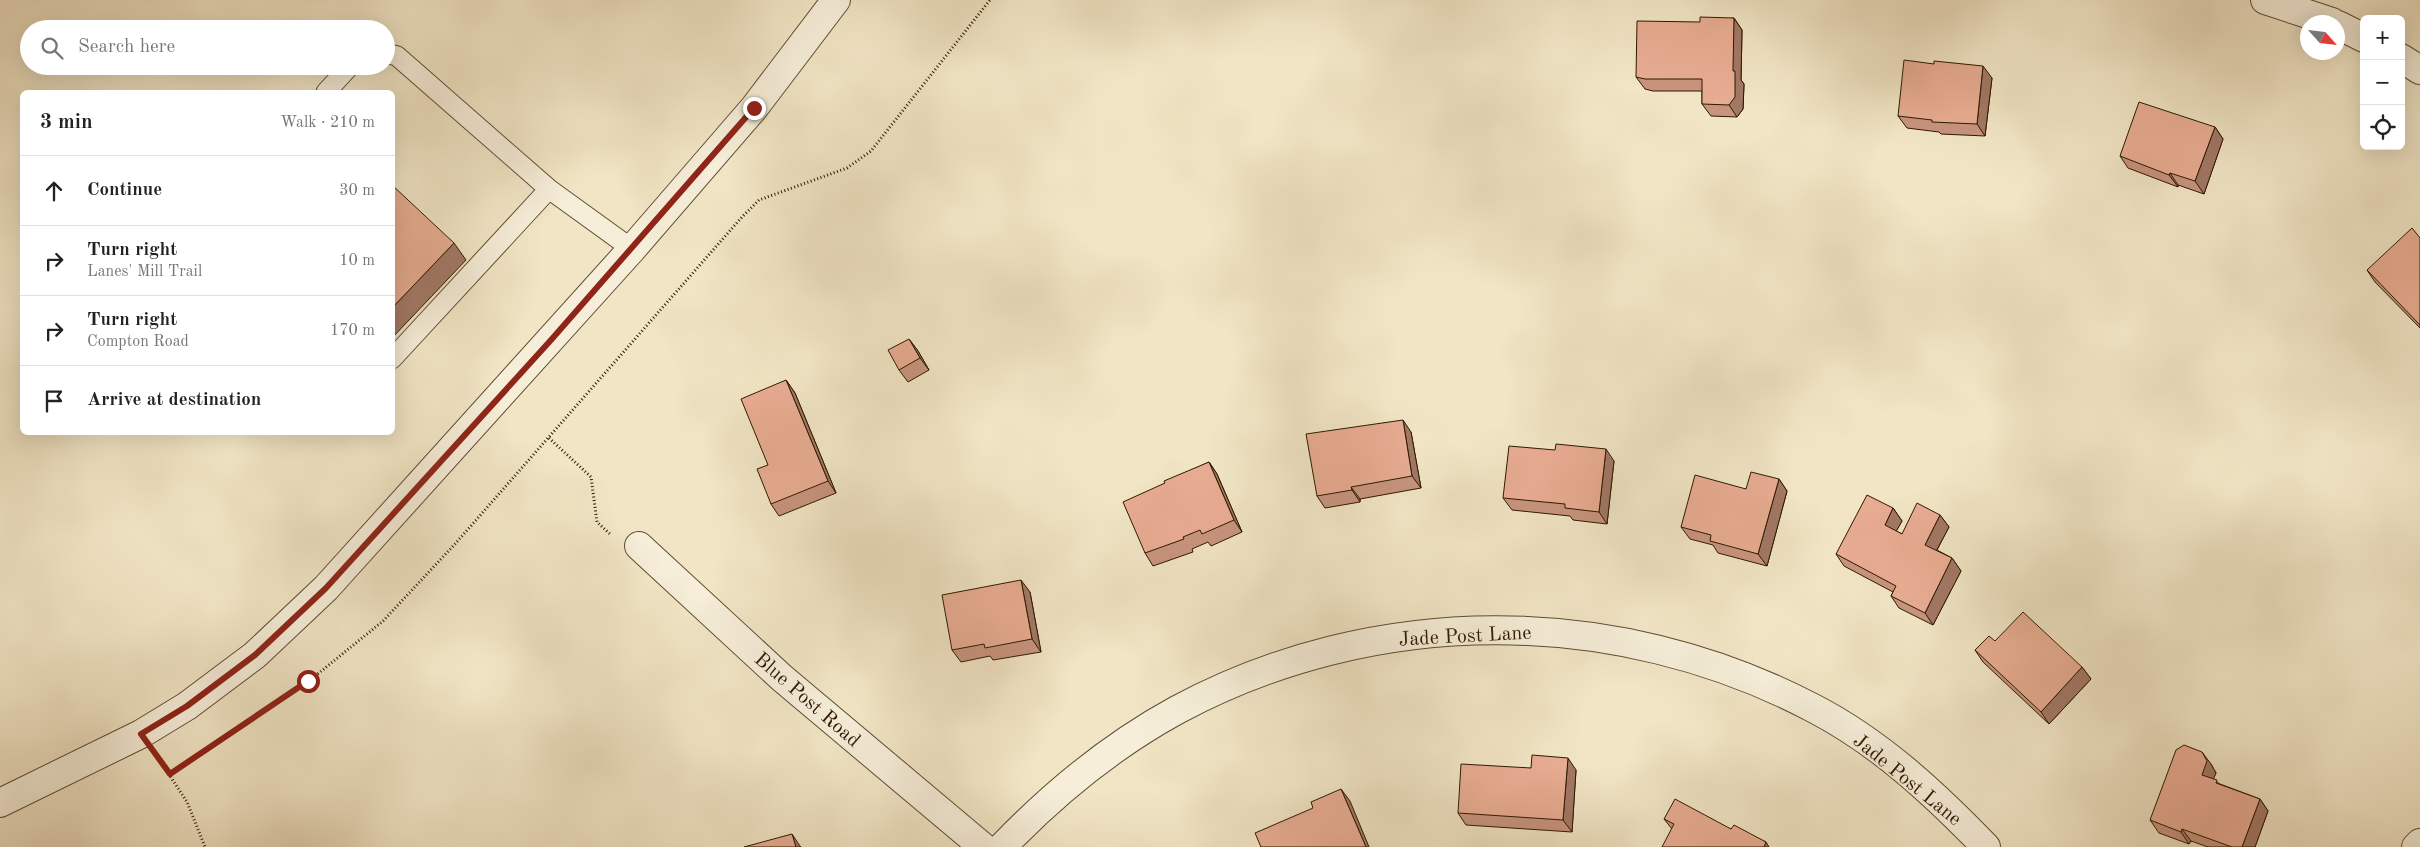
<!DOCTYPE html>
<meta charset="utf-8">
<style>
:root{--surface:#fff;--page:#f6f6f6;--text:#222;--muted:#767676;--line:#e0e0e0}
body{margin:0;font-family:"Old Standard TT",serif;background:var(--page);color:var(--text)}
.controls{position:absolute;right:15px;top:15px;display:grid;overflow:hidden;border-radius:8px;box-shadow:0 5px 20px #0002}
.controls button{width:45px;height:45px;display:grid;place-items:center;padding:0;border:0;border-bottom:1px solid var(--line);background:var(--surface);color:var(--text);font:25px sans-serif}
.compass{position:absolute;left:2300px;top:15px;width:45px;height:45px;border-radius:50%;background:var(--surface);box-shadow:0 5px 20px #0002;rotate:117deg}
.stop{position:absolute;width:15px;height:15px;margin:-11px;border:4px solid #8f2418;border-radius:50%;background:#fff}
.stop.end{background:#8f2418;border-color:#fff;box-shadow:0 1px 5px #0008}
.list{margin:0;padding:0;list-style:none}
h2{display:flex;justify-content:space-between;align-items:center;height:65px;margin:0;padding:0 20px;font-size:21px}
h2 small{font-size:16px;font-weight:400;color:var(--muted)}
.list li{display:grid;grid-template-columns:32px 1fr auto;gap:15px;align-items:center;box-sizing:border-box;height:70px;padding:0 20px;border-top:1px solid var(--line)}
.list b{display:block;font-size:19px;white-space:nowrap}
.list p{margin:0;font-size:16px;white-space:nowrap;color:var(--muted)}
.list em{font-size:16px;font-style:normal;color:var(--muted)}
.icon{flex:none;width:28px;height:28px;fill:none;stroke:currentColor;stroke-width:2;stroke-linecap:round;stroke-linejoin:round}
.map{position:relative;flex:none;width:2420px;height:847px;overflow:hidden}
.search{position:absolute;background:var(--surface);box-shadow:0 5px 20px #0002;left:20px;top:20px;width:375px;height:55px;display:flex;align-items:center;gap:12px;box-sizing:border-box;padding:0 18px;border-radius:28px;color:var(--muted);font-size:19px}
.panel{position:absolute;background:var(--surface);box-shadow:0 5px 20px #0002;left:20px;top:90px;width:375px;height:345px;border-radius:8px}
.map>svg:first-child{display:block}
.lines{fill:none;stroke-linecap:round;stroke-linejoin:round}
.service-casing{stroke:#5e4c31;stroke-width:21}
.minor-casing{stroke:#5e4c31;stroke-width:30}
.tertiary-casing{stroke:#5e4c31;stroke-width:30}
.path{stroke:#2d1900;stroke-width:3;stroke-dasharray:1 2.5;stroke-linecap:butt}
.service{stroke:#f6eed9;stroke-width:19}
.minor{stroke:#f6eed9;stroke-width:28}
.tertiary{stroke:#f6eed9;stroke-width:28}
.wall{fill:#c8947e;stroke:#2d1900}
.shaded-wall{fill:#a27866;stroke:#2d1900}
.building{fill:#e8ac92;stroke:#2d1900}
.route{stroke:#8f2418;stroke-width:6}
.labels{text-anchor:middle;stroke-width:4;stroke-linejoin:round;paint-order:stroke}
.street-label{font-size:20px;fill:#2d1900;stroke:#f6eed9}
</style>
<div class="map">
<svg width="2420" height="847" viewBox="0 0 2420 847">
<rect width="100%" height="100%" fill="#f1e5c5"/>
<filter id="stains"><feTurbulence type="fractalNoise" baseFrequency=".004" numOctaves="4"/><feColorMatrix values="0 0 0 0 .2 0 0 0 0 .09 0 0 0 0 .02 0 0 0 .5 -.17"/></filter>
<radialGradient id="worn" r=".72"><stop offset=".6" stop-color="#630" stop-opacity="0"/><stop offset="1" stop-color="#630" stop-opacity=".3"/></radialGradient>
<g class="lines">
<g class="service-casing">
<path id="service" d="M386,53L397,56L549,189L632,249
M326,92L350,66
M392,359L549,189"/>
</g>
<g class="minor-casing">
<path id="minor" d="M2265,0L2332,22
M2338,25L2364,38
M2401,58L2420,70
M639,546L782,678L983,847
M1002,847C1053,794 1111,746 1177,710C1374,604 1615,604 1813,708C1879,742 1935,794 1986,847
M2416,847L2420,843"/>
</g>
<g class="tertiary-casing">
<path id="tertiary" d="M0,803L141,734L187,706L255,655L326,588L632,249L754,108L836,0"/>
</g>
<path class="path" d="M549,438L591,477L597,522L611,535
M159,759L187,802L205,847
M170,774L309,681L383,621L455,544L742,217L759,200L847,168L871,151L990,0"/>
<use href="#service" class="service"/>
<use href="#minor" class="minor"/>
<use href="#tertiary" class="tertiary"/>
</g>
<path class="wall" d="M1734,18L1742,30L1741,80L1744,84L1743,109L1737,117L1711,116L1702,104V91H1653L1645,89L1636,77L1700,22Z
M1992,78L1985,136L1941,134L1939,132L1907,128L1898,116Z
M2215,127L2223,139L2204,194L2178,185V187L2128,168L2120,156Z
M2420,238V328L2375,282L2367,270Z
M909,339L918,351L929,370L908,382L899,370Z
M786,380L795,393L836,493L779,516L771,504L768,465Z
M1411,432L1421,488L1360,499V502L1325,508L1317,496Z
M1555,450L1614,461L1607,524L1573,520L1570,516L1512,510L1503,498Z
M1209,462L1217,474L1242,532L1211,546L1208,542L1192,549L1193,552L1153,566L1145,553L1165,483Z
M1779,479L1787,491L1767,566L1718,553L1713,545L1690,539L1681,527L1746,489Z
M1893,508L1902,521L1896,531L1902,534L1940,515L1949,527L1937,550L1952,558L1961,571L1933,625L1899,608L1891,596L1893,592L1844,566L1836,554Z
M1030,592L1041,652L993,660L990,656L961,662L952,650Z
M1995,641L2082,667L2091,679L2049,724L1983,662L1975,650Z
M2211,764L2216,773L2213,779L2220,784L2260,799L2268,811L2255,847H2208L2191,841L2189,844L2159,833L2150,820Z
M1531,768L1576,770L1572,832L1466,825L1458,813Z
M1664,819L1731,829L1766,842L1672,829Z"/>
<path class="shaded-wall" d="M1734,18L1742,30L1741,80L1744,84L1743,109L1737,117L1729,105Z
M1983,66L1992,78L1985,136L1977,124Z
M2215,127L2223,139L2204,194L2195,181Z
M2170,173L2178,185V187L2169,175Z
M454,243L466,260L392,338V308Z
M909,339L918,351L929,370L920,358Z
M786,380L795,393L836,493L828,481Z
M1403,420L1411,432L1421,488L1412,476Z
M1606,449L1614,461L1607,524L1599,512Z
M1209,462L1217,474L1242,532L1234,520Z
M1779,479L1787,491L1767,566L1758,554Z
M1351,487L1360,499V502L1352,490Z
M1893,508L1902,521L1893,537L1885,525Z
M1940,515L1949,527L1933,557L1925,545Z
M1952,558L1961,571L1933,625L1925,613Z
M1021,580L1030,592L1041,652L1032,639Z
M2082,667L2091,679L2049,724L2041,712Z
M2202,752L2211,764L2216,773L2210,787L2202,775Z
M1568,758L1576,770L1572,832L1563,820Z
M1341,789L1350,801L1369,847H1366Z
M2260,799L2268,811L2255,847H2242Z
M2182,829L2191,841L2189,844L2181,832Z
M792,834L800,846L801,847H796Z
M1766,842L1769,847H1764Z"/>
<path class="building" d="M1700,17L1734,18L1733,71H1735V97L1729,105L1702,104V79H1645L1636,77L1637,21L1700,22Z
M1904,60L1934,64V61L1983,66L1977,124L1932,122V120L1898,116Z
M2139,102L2215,127L2195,181L2170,173L2169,175L2120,156Z
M392,185L454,243L392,308Z
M2412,228L2420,238V325L2367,270Z
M909,339L920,358L899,370L888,350Z
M786,380L828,481L771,504L757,469L768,465L741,399Z
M1403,420L1412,476L1351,487L1352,490L1317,496L1306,434Z
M1556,444L1606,449L1599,512L1565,508V504L1503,498L1509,446L1555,450Z
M1209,462L1234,520L1202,534L1200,530L1183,537L1184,539L1145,553L1123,502L1165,483L1164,481Z
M1751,472L1779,479L1758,554L1710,541L1711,535L1681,527L1695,475L1746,489Z
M1867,495L1893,508L1885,525L1902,534L1917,503L1940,515L1925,545L1952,558L1925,613L1891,596L1896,586L1836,554Z
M1021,580L1032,639L985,648L984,644L952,650L942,595Z
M2023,612L2082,667L2041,712L1975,650L1989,636L1995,641Z
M2184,745L2202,752L2207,761L2202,775L2217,780L2216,783L2260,799L2242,847H2232L2182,829L2181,832L2150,820L2176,750Z
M1532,755L1568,758L1563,820L1458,813L1461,764L1531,768Z
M1341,789L1366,847H1261L1255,833L1313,808L1311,802Z
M1675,799L1731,829L1734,825L1766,842L1764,847H1662L1674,824L1664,819Z
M792,834L796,847H744Z"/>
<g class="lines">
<path class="route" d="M308,681L170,774L141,734L187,706L255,655L326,588L551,340L754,108"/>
</g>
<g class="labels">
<g class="street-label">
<text transform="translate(1465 635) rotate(-3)" y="7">Jade Post Lane</text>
<text transform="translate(808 699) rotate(41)" y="7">Blue Post Road</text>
<text transform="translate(1908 779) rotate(39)" y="7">Jade Post Lane</text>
</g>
</g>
<rect width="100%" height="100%" filter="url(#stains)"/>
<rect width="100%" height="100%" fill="url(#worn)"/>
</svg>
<div class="controls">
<button>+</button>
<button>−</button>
<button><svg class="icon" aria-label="locate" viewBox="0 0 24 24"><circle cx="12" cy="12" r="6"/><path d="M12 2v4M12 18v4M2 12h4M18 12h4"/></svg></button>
</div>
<svg class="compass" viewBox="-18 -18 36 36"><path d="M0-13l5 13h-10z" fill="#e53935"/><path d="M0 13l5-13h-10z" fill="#767676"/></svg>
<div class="stop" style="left:308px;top:681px"></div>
<div class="stop end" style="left:754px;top:108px"></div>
<div class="search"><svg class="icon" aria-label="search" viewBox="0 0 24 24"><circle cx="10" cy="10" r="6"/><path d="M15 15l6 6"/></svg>Search here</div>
<section class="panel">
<h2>3 min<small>Walk · 210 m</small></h2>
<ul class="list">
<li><svg class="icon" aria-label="ahead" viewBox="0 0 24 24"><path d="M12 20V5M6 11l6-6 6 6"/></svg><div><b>Continue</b></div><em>30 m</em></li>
<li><svg class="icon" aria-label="right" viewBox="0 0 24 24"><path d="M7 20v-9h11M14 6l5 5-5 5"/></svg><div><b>Turn right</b><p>Lanes' Mill Trail</p></div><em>10 m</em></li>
<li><svg class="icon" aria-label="right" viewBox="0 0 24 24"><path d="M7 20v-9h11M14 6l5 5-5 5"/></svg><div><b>Turn right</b><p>Compton Road</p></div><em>170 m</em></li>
<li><svg class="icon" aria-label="arrive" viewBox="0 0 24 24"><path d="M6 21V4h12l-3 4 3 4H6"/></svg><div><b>Arrive at destination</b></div></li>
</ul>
</section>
</div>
